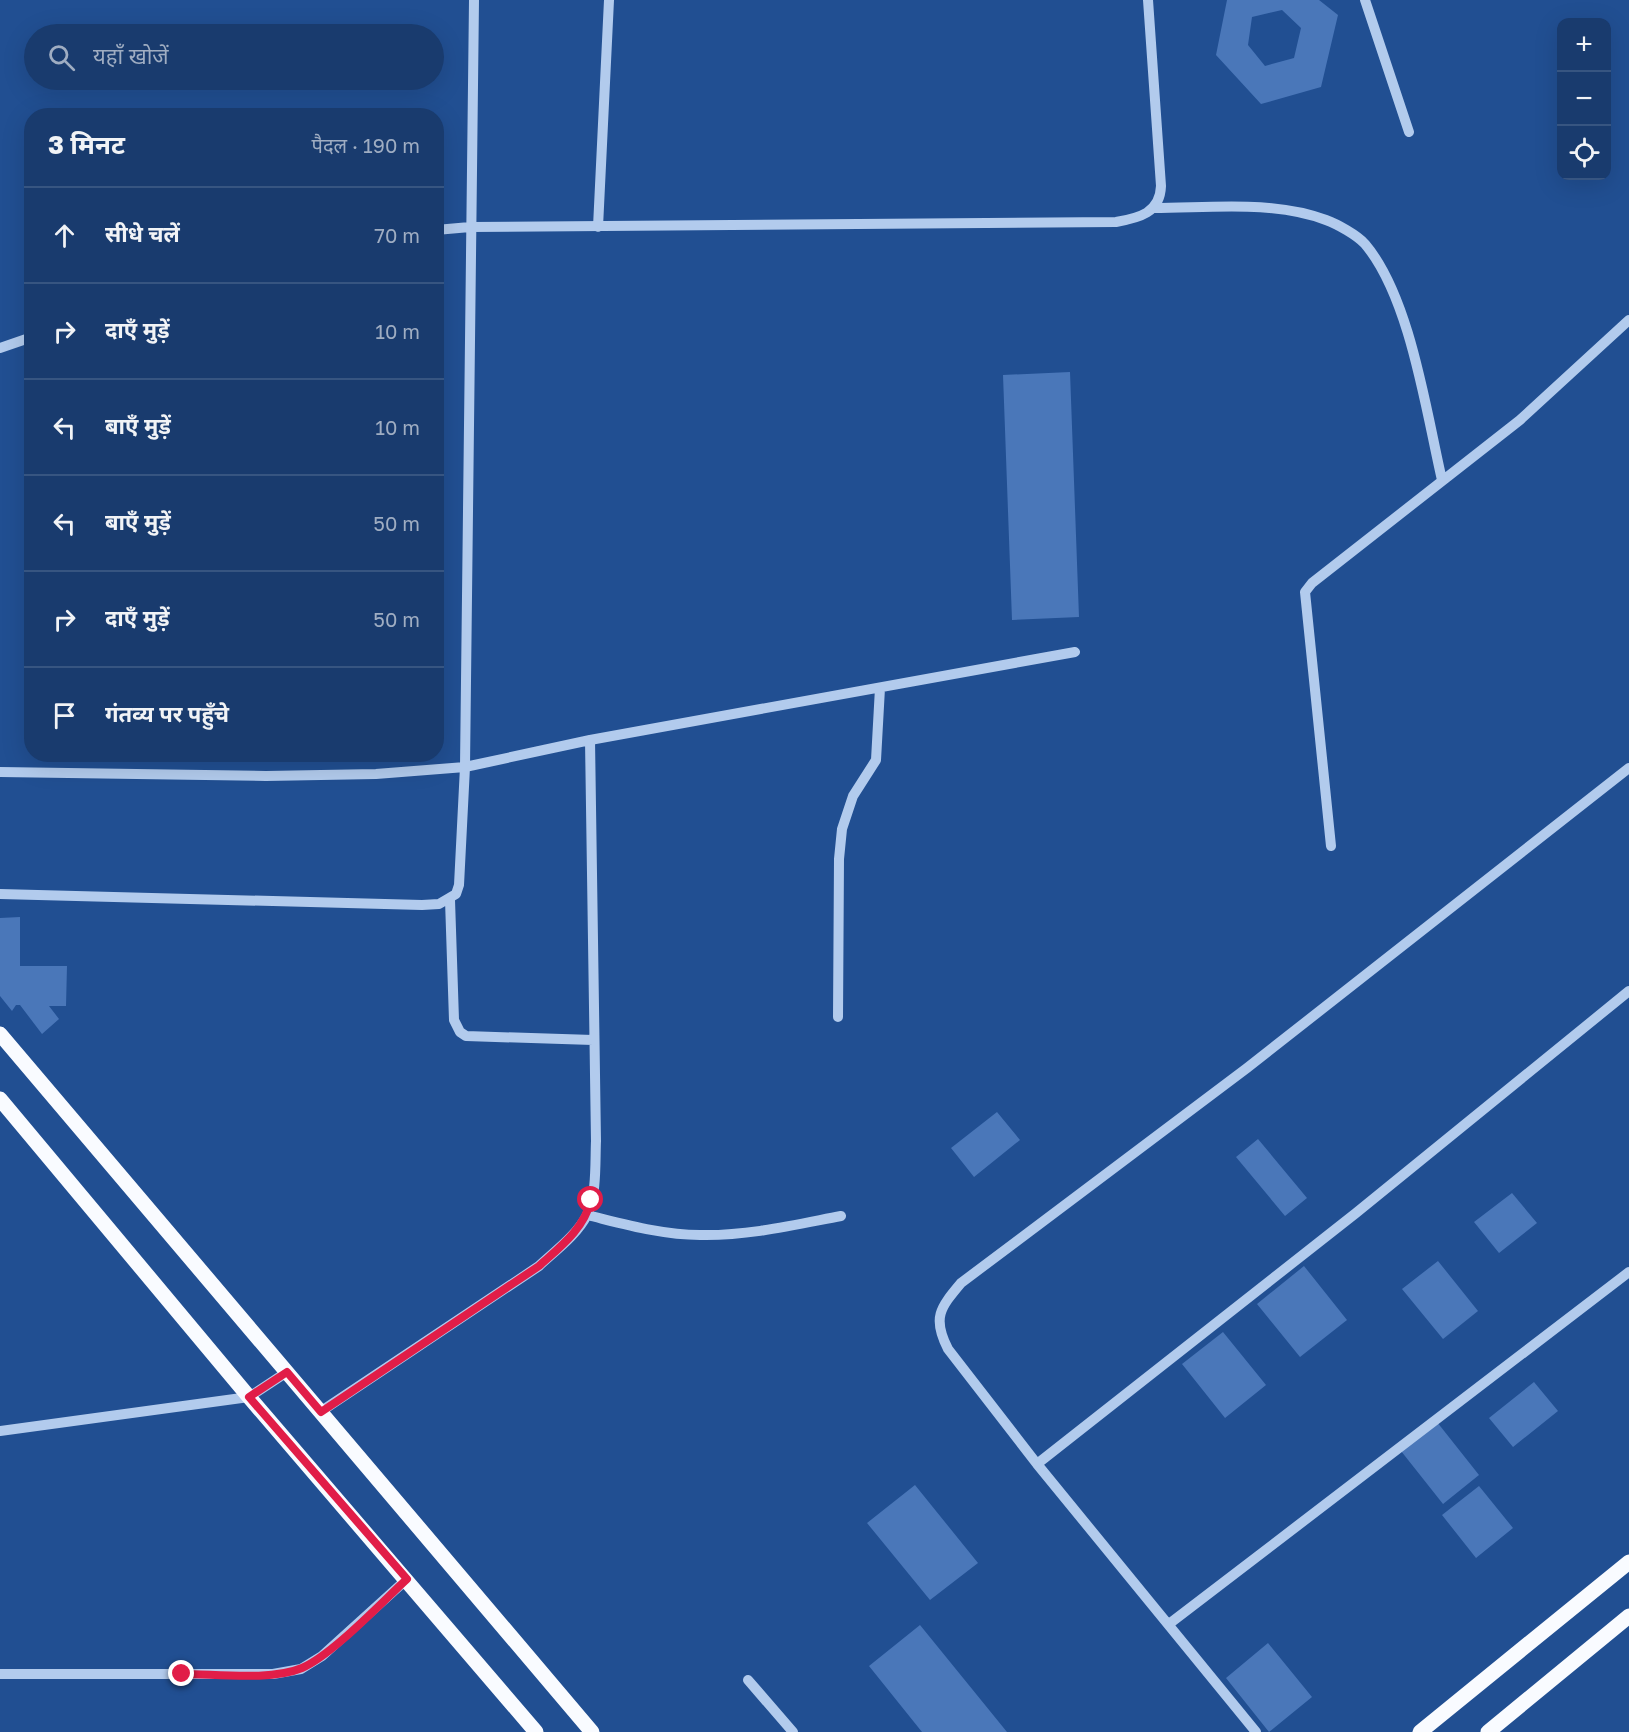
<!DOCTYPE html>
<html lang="hi">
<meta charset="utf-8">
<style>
:root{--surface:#193b6e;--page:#224273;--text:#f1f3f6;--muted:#9fadc2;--line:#375581}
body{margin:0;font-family:"Golos Text","Noto Sans Devanagari",sans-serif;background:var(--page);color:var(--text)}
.controls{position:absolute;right:18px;top:18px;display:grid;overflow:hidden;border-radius:12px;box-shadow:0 6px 24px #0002}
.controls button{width:54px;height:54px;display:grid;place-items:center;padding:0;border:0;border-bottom:2px solid var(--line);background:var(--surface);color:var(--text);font:30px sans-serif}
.stop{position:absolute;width:18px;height:18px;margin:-14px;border:4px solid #e11d48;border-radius:50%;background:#fff}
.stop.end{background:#e11d48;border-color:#fff;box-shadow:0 2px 6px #0008}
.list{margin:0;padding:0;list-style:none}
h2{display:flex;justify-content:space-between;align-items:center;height:78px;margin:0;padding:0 24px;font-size:26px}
h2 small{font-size:20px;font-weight:400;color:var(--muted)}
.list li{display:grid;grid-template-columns:39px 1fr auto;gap:18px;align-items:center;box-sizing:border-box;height:96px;padding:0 24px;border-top:2px solid var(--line)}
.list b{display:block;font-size:22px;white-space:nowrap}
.list em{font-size:20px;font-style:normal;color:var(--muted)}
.icon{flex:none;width:33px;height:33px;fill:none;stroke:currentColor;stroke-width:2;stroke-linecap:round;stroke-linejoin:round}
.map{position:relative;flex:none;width:1629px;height:1732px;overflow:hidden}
.search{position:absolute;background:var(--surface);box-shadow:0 6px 24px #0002;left:24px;top:24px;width:420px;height:66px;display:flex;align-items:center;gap:15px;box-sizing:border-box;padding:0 21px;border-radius:33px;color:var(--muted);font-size:22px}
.panel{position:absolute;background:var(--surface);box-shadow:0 6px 24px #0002;left:24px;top:108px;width:420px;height:654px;border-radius:24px}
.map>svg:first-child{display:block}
.building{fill:#4a77b9;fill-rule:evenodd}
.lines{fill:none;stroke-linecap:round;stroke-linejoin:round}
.minor{stroke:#b2cbed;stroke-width:10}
.major{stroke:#f9fbff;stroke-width:15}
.route{stroke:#e11d48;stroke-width:8}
</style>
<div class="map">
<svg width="1629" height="1732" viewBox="0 0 1629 1732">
<rect width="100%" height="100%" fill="#214f92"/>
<path class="building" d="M1227,0H1319L1338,15L1321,87L1261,104L1216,55ZM1282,10L1301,28L1294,58L1265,66L1248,45L1252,17Z
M1070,372L1079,617L1012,620L1003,375Z
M20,917V966H67L66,1006H49L59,1019L42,1034L20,1005H16L12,1011L0,996V918Z
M997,1112L1020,1140L974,1177L951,1148Z
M1258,1139L1307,1198L1285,1216L1236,1157Z
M1512,1193L1537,1223L1499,1253L1474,1222Z
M1438,1261L1478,1311L1443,1339L1402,1289Z
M1304,1266L1347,1320L1300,1357L1257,1304Z
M1223,1332L1266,1385L1225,1418L1182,1364Z
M1534,1382L1558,1411L1513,1447L1489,1418Z
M1437,1422L1479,1475L1443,1504L1401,1451Z
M915,1485L978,1563L930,1600L867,1523Z
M1479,1486L1513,1528L1476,1558L1442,1515Z
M920,1625L1007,1732H922L869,1666Z
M1268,1643L1312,1697L1269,1732L1226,1678Z"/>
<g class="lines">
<path class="minor" d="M1365,0L1409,132
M1154,208C1209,208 1274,200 1326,220C1337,224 1357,235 1365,244C1410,297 1426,411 1442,480
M598,227L609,0
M436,230L470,227L1116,222C1139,218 1160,213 1161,186L1148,0
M0,348L32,337
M0,772L266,776L376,774L465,767L590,740L1075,652
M1331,846L1305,592L1312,583L1520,420L1629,320
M0,894L422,905L439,904L456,894L459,885L465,767L474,0
M450,900L454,1020L460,1032L466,1036L593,1040
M838,1017L839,859L842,829L853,796L876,760L880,688
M587,1215C624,1224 662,1235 700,1235C748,1236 794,1225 841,1216
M320,1412L539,1266C555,1251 577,1235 587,1215C597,1194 595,1163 596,1141L590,740
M0,1431L249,1397L287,1372
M1037,1464L1356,1213L1629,991
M1169,1624L1629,1272
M0,1674H273L301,1669L322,1656L407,1579
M748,1680L793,1732
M1256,1732L1037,1464L948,1349C932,1318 940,1308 961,1283L1247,1068L1629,768"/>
<path class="major" d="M0,1034L592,1732
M0,1099L249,1397L536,1732
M1420,1732L1629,1562
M1488,1732L1629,1616"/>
</g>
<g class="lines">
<path class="route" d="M182,1674C216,1674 271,1681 302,1668C332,1655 381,1603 407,1579L249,1397L287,1372L321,1412L539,1266C560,1247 584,1229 591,1200"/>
</g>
</svg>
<div class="controls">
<button>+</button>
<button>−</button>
<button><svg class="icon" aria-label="locate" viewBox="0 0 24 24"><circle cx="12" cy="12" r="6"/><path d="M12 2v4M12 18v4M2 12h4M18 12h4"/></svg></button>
</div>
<div class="stop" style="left:591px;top:1200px"></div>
<div class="stop end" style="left:182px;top:1674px"></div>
<div class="search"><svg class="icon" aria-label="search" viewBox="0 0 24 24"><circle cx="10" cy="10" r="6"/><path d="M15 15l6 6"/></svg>यहाँ खोजें</div>
<section class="panel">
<h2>3 मिनट<small>पैदल · 190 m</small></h2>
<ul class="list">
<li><svg class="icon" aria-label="ahead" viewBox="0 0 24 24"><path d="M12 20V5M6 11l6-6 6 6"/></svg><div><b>सीधे चलें</b></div><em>70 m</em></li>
<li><svg class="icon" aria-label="right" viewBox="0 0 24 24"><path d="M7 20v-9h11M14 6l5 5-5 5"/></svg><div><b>दाएँ मुड़ें</b></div><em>10 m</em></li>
<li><svg class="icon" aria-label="left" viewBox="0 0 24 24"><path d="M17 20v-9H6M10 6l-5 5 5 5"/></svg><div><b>बाएँ मुड़ें</b></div><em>10 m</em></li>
<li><svg class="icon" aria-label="left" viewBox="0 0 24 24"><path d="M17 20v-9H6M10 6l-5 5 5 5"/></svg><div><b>बाएँ मुड़ें</b></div><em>50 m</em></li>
<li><svg class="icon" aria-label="right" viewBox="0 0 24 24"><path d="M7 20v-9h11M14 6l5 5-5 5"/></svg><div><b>दाएँ मुड़ें</b></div><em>50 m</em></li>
<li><svg class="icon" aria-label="arrive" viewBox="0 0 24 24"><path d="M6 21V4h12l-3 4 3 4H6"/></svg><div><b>गंतव्य पर पहुँचे</b></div></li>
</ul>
</section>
</div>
